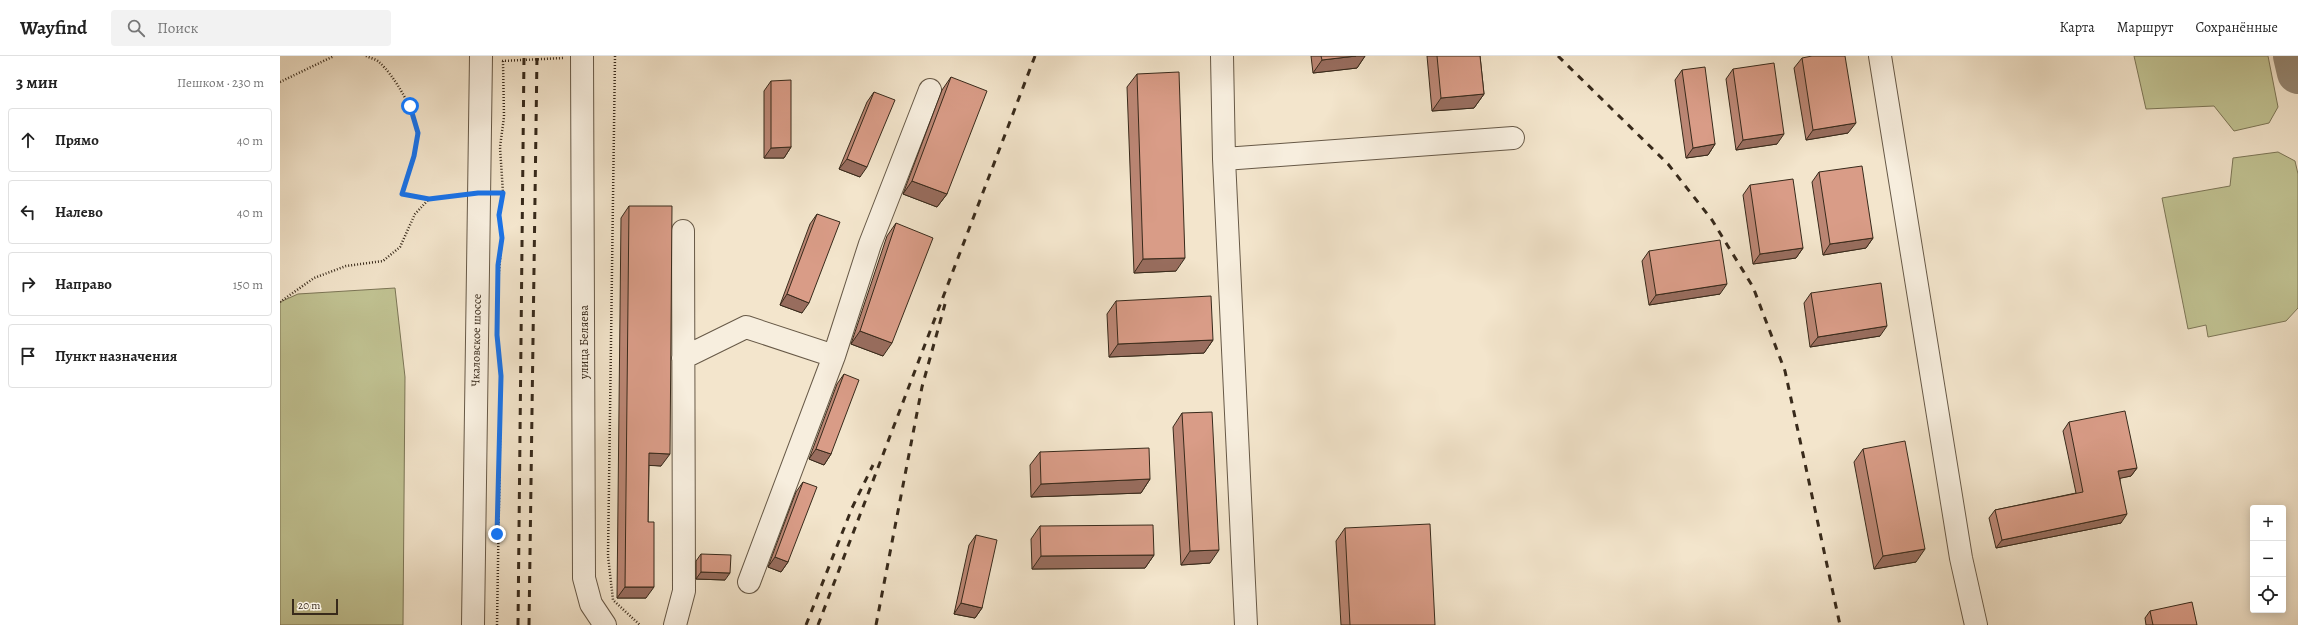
<!DOCTYPE html>
<html lang="ru">
<meta charset="utf-8">
<style>
:root{--surface:#fff;--page:#f2f2f2;--text:#222;--muted:#767676;--line:#e0e0e0}
body{margin:0;font-family:Alegreya,serif;background:var(--page);color:var(--text)}
.controls{position:absolute;right:12px;bottom:12px;display:grid;overflow:hidden;border-radius:4px;box-shadow:0 2px 10px #0003}
.controls button{width:36px;height:36px;display:grid;place-items:center;padding:0;border:0;border-bottom:1px solid var(--line);background:var(--surface);color:var(--text);font:20px sans-serif}
.scale{position:absolute;left:12px;bottom:10px;width:46px;box-sizing:border-box;padding-left:4px;border:2px solid #382a1b;border-top:0;font-size:11px;line-height:14px;white-space:nowrap;color:#382a1b;-webkit-text-stroke:3px #f7eede;paint-order:stroke}
.stop{position:absolute;width:12px;height:12px;margin:-9px;border:3px solid #1a73e8;border-radius:50%;background:#fff}
.stop.end{background:#1a73e8;border-color:#fff;box-shadow:0 1px 4px #0008}
.list{margin:0;padding:0;list-style:none}
h2{display:flex;justify-content:space-between;align-items:center;height:52px;margin:0;padding:0 16px;font-size:17px}
h2 small{font-size:13px;font-weight:400;color:var(--muted)}
.list li{display:grid;grid-template-columns:26px 1fr auto;gap:12px;align-items:center;box-sizing:border-box;height:64px;margin:0 8px 8px;padding:0 8px;border:1px solid var(--line);border-radius:4px}
.list b{display:block;font-size:15px;white-space:nowrap}
.list em{font-size:13px;font-style:normal;color:var(--muted)}
.icon{flex:none;width:22px;height:22px;fill:none;stroke:currentColor;stroke-width:2;stroke-linecap:round;stroke-linejoin:round}
.map{position:relative;flex:none;width:2018px;height:569px;overflow:hidden}
header{display:flex;align-items:center;gap:24px;box-sizing:border-box;height:56px;padding:0 20px;background:var(--surface);border-bottom:1px solid var(--line)}
header strong{font-size:19px}
nav{display:flex;gap:22px;margin-inline-start:auto;font-size:14px}
.search{width:280px;height:36px;background:var(--page);display:flex;align-items:center;gap:10px;box-sizing:border-box;padding:0 14px;border-radius:4px;color:var(--muted);font-size:15px}
main{display:flex}
aside{flex:1;background:var(--surface)}
.map>svg:first-child{display:block}
.green{fill:#c1c393;stroke:#7c7657}
.lines{fill:none;stroke-linecap:round;stroke-linejoin:round}
.taxiway{stroke:#968874;stroke-width:42}
.minor-casing{stroke:#675947;stroke-width:24}
.path{stroke:#382a1b;stroke-width:2.5;stroke-dasharray:1 2;stroke-linecap:butt}
.minor{stroke:#f7eede;stroke-width:22}
.rail{stroke:#382a1b;stroke-width:3;stroke-dasharray:7 7;stroke-linecap:butt}
.wall{fill:#bb8674;stroke:#382a1b}
.shaded-wall{fill:#986d5e;stroke:#382a1b}
.building{fill:#d99c87;stroke:#382a1b}
.route{stroke:#1a73e8;stroke-width:5}
.labels{text-anchor:middle;stroke-width:3;stroke-linejoin:round;paint-order:stroke}
.street-label{font-size:12px;fill:#382a1b;stroke:#f7eede}
</style>
<header>
<strong>Wayfind</strong>
<div class="search"><svg class="icon" aria-label="search" viewBox="0 0 24 24"><circle cx="10" cy="10" r="6"/><path d="M15 15l6 6"/></svg>Поиск</div>
<nav><a>Карта</a><a>Маршрут</a><a>Сохранённые</a></nav>
</header>
<main>
<aside>
<h2>3 мин<small>Пешком · 230 m</small></h2>
<ul class="list">
<li><svg class="icon" aria-label="ahead" viewBox="0 0 24 24"><path d="M12 20V5M6 11l6-6 6 6"/></svg><div><b>Прямо</b></div><em>40 m</em></li>
<li><svg class="icon" aria-label="left" viewBox="0 0 24 24"><path d="M17 20v-9H6M10 6l-5 5 5 5"/></svg><div><b>Налево</b></div><em>40 m</em></li>
<li><svg class="icon" aria-label="right" viewBox="0 0 24 24"><path d="M7 20v-9h11M14 6l5 5-5 5"/></svg><div><b>Направо</b></div><em>150 m</em></li>
<li><svg class="icon" aria-label="arrive" viewBox="0 0 24 24"><path d="M6 21V4h12l-3 4 3 4H6"/></svg><div><b>Пункт назначения</b></div></li>
</ul>
</aside>
<div class="map">
<svg width="2018" height="569" viewBox="0 0 2018 569">
<rect width="100%" height="100%" fill="#f3e5cc"/>
<filter id="stains"><feTurbulence type="fractalNoise" baseFrequency=".005" numOctaves="4"/><feColorMatrix values="0 0 0 0 .2 0 0 0 0 .09 0 0 0 0 .02 0 0 0 .5 -.17"/></filter>
<radialGradient id="worn" r=".72"><stop offset=".6" stop-color="#630" stop-opacity="0"/><stop offset="1" stop-color="#630" stop-opacity=".3"/></radialGradient>
<path class="green" d="M1854,0H1988L1998,51L1989,67L1954,75L1934,50L1866,53Z
M1998,96L2015,105L2018,118V252L2006,265L1928,281L1926,269L1908,273L1882,142L1950,130L1953,102Z
M115,232L125,321L123,569H0V246L18,238Z"/>
<g class="lines">
<path class="taxiway" d="M2014,0L2018,17"/>
<g class="minor-casing">
<path id="minor" d="M302,0L304,522L311,548L325,569
M942,0L944,103L966,569
M1600,0L1681,502L1696,569
M944,103L1233,82
M403,302L466,271L554,300
M469,526L554,300L590,188L650,34
M193,569L201,0
M395,569L404,535L403,175"/>
</g>
<path class="path" d="M86,0C90,2 96,3 99,6C114,19 138,59 137,79C137,99 128,119 122,138L148,143
M335,0L328,500L333,544L360,569
M222,5L283,2
M0,26L54,0
M218,227L222,182L219,159L223,137L220,91L224,61L223,5
M0,246L34,222L66,210L103,205L120,191L135,158L149,143L181,139
M217,569L221,320L217,282"/>
<use href="#minor" class="minor"/>
<path class="rail" d="M1278,0L1388,108L1432,164L1473,231L1505,315L1560,569
M238,569L244,0
M249,569L257,0
M526,569L572,452L593,409
M538,569L755,0
M596,569L642,331L665,248"/>
</g>
<path class="wall" d="M1031,0H1085L1077,12L1033,17Z
M1147,0H1200L1204,38L1194,52L1152,55Z
M1522,2L1568,77L1526,84L1514,12Z
M1453,13L1497,88L1456,94L1446,23Z
M1402,14L1435,88L1428,99L1406,102L1395,24Z
M857,18L896,215L854,217L847,31Z
M671,21L667,138L657,151L623,138L662,34Z
M491,25L511,91L504,102H484V35Z
M594,36L580,121L559,113L587,46Z
M1539,116L1593,182L1586,192L1543,199L1532,126Z
M1470,129L1523,192L1516,202L1473,208L1463,139Z
M349,150L381,410L369,409L368,466L366,542H337L341,162Z
M537,158L522,257L500,249L530,168Z
M616,167L603,300L571,288L607,180Z
M1369,195L1440,238L1369,249L1362,205Z
M1531,237L1600,280L1530,291L1524,247Z
M836,245L933,284L924,297L829,301L827,258Z
M564,318L551,398L544,409L529,403L557,328Z
M902,357L930,507L901,509L893,371Z
M1789,366L1857,412L1851,420L1840,422L1841,467L1716,492L1709,462L1715,454L1796,437L1783,375Z
M1583,393L1636,506L1594,513L1574,406Z
M760,396L870,423L861,437L751,441L750,409Z
M523,426L508,506L501,516L488,511L516,436Z
M760,470L874,499L865,512L752,513L751,483Z
M1065,472L1155,569H1061L1056,485Z
M696,479L702,552L695,562L674,558L689,489Z
M421,498L445,524L416,523V505Z
M1870,555L1917,569H1866L1865,562Z"/>
<path class="shaded-wall" d="M1076,0H1085L1077,12L1033,17L1042,4Z
M1204,38L1194,52L1152,55L1161,42Z
M1576,67L1568,77L1526,84L1533,74Z
M1504,78L1497,88L1456,94L1463,84Z
M1435,88L1428,99L1406,102L1413,92Z
M511,91L504,102H484L491,92Z
M567,103L587,111L580,121L559,113Z
M632,125L667,138L657,151L623,138Z
M1593,182L1586,192L1543,199L1550,188Z
M1523,192L1516,202L1473,208L1480,198Z
M905,202L896,215L854,217L863,203Z
M1447,228L1440,238L1369,249L1376,239Z
M507,238L529,247L522,257L500,249Z
M1607,270L1600,280L1530,291L1538,281Z
M580,275L612,287L603,300L571,288Z
M933,284L924,297L829,301L838,288Z
M536,393L551,398L544,409L529,403Z
M369,397L390,398L381,410L361,409Z
M1857,412L1851,420L1832,424L1838,415Z
M870,423L861,437L751,441L761,428Z
M1847,458L1841,467L1716,492L1722,484Z
M1645,493L1636,506L1594,513L1603,500Z
M939,494L930,507L901,509L910,495Z
M874,499L865,512L752,513L761,500Z
M495,501L508,506L501,516L488,511Z
M421,516L450,517L445,524L416,523Z
M345,531H374L366,542H337Z
M681,547L702,552L695,562L674,558Z"/>
<path class="building" d="M1041,0H1076L1042,4Z
M1157,0H1200L1204,38L1161,42Z
M1532,0H1565L1576,67L1533,74L1522,2Z
M1494,7L1504,78L1463,84L1453,13Z
M1425,11L1435,88L1413,92L1402,14Z
M899,16L905,202L863,203L857,18Z
M671,21L707,35L667,138L632,125Z
M511,24V91L491,92V25Z
M594,36L615,44L587,111L567,103Z
M1582,110L1593,182L1550,188L1539,116Z
M1513,123L1523,192L1480,198L1470,129Z
M349,150H392L390,398L369,397L368,466H374V531H345Z
M537,158L560,166L529,247L507,238Z
M616,167L653,182L612,287L580,275Z
M1440,184L1447,228L1376,239L1369,195Z
M1601,227L1607,270L1538,281L1531,237Z
M931,240L933,284L838,288L836,245Z
M564,318L579,324L551,398L536,393Z
M1845,355L1857,412L1838,415L1847,458L1722,484L1715,454L1803,436L1789,366Z
M932,356L939,494L910,495L902,357Z
M1625,385L1645,493L1603,500L1583,393Z
M869,392L870,423L761,428L760,396Z
M523,426L537,431L508,506L495,501Z
M1150,468L1155,569H1070L1065,472Z
M873,469L874,499L761,500L760,470Z
M696,479L717,484L702,552L681,547Z
M421,498L451,499L450,517L421,516Z
M1912,546L1917,569H1873L1870,555Z"/>
<g class="lines">
<path class="route" d="M130,50L138,77L134,100L122,138L149,143L198,137H223L219,159L222,182L218,209L217,279L221,320L217,478"/>
</g>
<g class="labels">
<g class="street-label">
<text transform="translate(196 284) rotate(-89)" y="4">Чкаловское шоссе</text>
<text transform="translate(304 286) rotate(-90)" y="4">улица Беляева</text>
</g>
</g>
<rect width="100%" height="100%" filter="url(#stains)"/>
<rect width="100%" height="100%" fill="url(#worn)"/>
</svg>
<div class="controls">
<button>+</button>
<button>−</button>
<button><svg class="icon" aria-label="locate" viewBox="0 0 24 24"><circle cx="12" cy="12" r="6"/><path d="M12 2v4M12 18v4M2 12h4M18 12h4"/></svg></button>
</div>
<div class="scale">20 m</div>
<div class="stop" style="left:130px;top:50px"></div>
<div class="stop end" style="left:217px;top:478px"></div>
</div>
</main>
